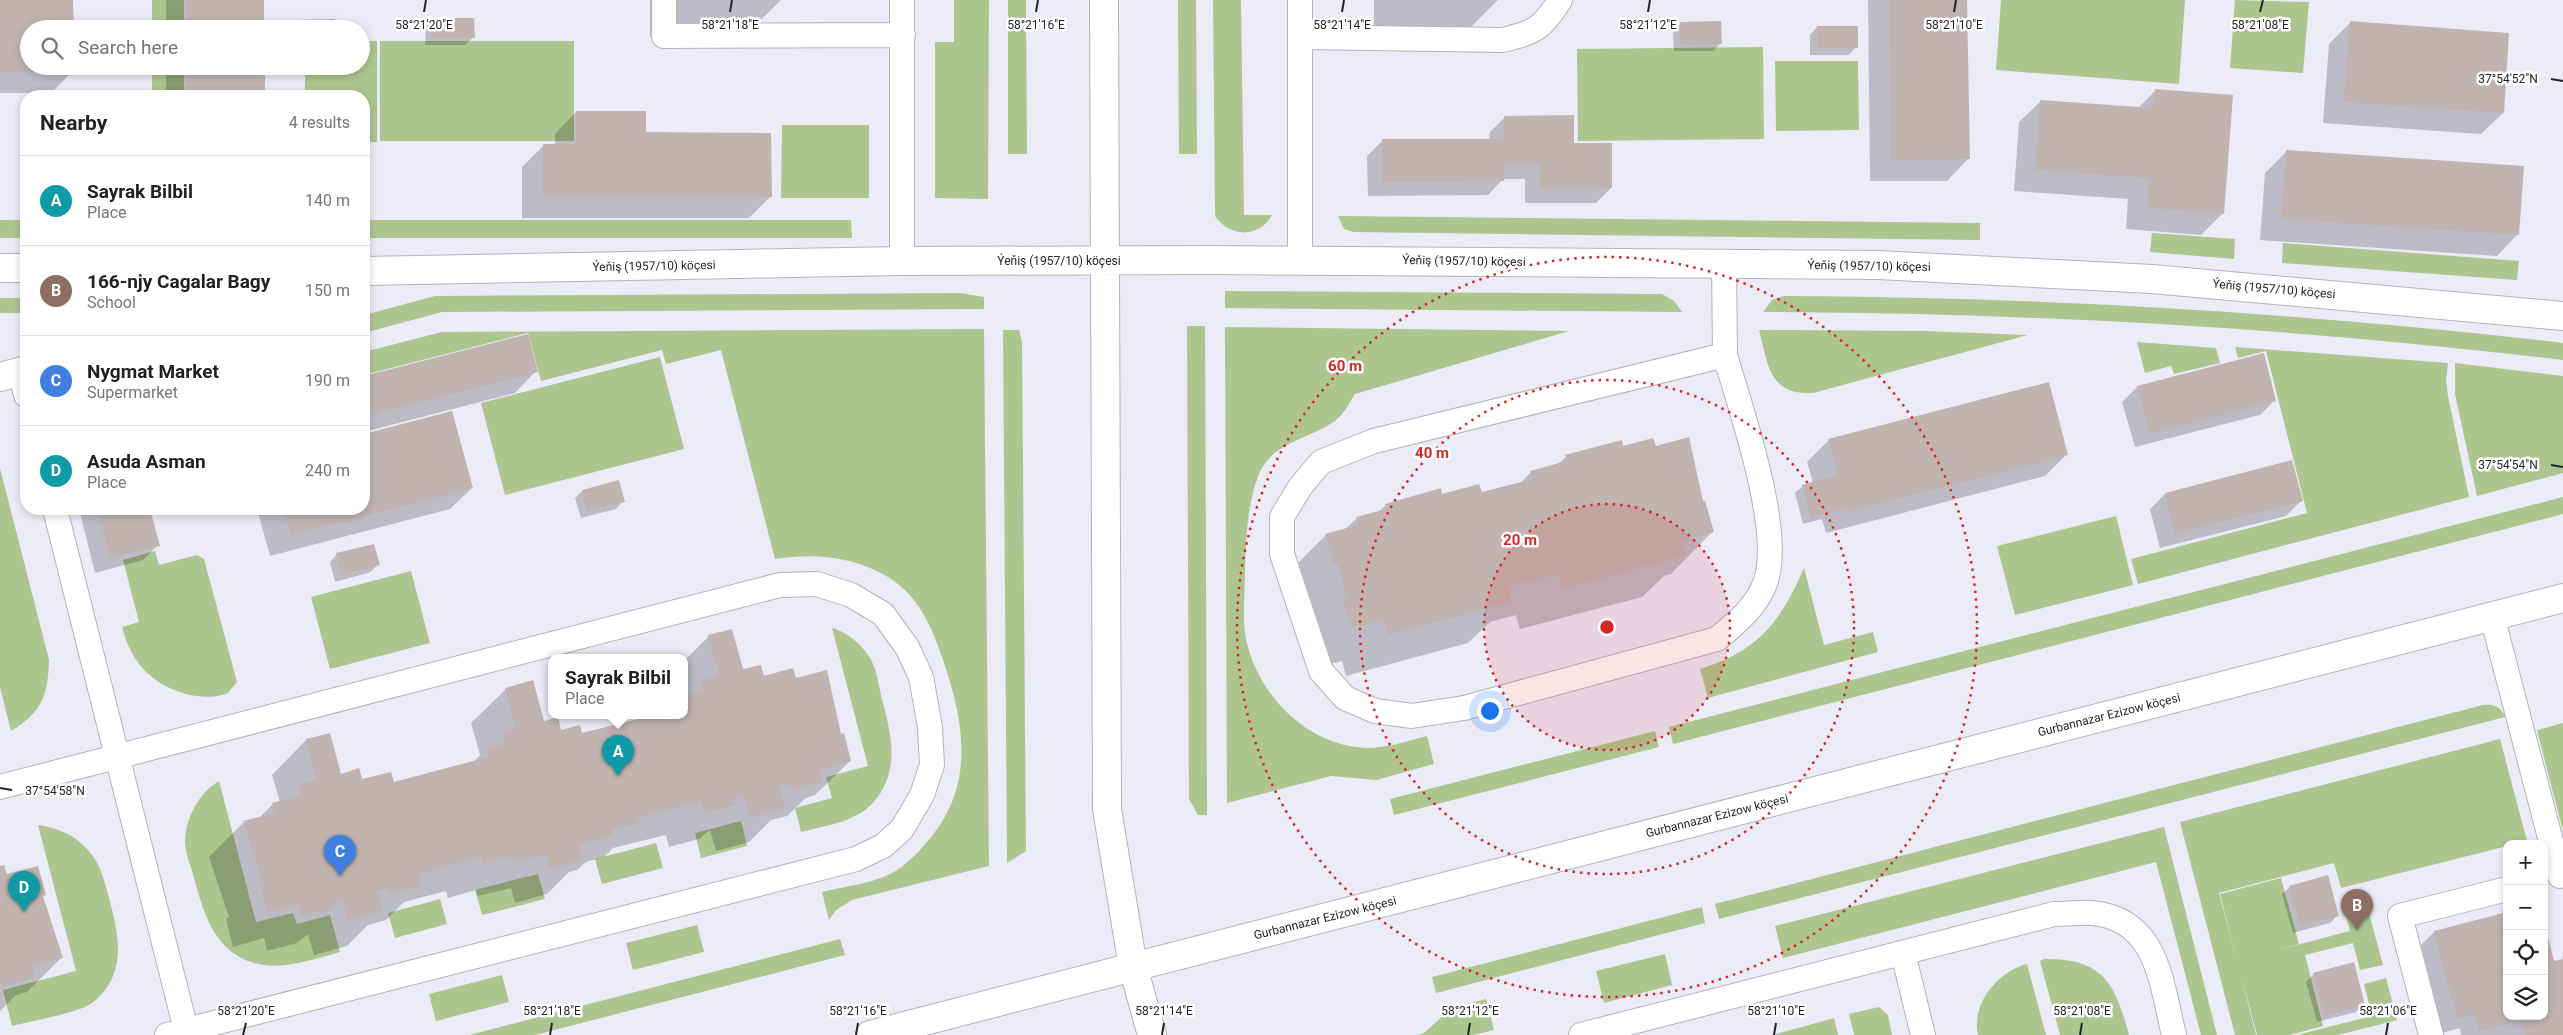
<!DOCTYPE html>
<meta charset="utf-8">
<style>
:root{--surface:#fff;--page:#f2f2f2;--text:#222;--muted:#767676;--line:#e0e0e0;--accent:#4844ba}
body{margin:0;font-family:Roboto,sans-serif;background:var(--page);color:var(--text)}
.controls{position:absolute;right:15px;bottom:15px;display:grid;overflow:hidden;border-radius:10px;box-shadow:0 2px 8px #0003}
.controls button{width:45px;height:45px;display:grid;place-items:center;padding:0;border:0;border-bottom:1px solid var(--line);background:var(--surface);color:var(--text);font:25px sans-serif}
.you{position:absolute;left:1489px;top:710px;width:18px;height:18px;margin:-12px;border:4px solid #fff;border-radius:50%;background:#1a73e8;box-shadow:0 0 0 8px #1a73e833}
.badge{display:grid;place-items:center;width:32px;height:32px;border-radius:50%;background:var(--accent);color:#fff;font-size:16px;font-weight:700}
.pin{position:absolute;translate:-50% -41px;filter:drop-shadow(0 1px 2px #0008)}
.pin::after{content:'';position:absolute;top:26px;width:18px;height:15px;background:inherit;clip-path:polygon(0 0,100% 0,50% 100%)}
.popup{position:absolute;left:548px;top:654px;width:140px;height:65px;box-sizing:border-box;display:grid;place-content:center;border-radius:10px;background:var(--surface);filter:drop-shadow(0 1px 4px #0005);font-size:16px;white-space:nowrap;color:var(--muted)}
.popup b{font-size:19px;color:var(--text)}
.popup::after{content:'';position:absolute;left:50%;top:100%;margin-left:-10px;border:10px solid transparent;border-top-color:var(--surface)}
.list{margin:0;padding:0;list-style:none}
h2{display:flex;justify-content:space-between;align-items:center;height:65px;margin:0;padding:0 20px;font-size:21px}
h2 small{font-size:16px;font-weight:400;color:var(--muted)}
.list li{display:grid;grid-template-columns:32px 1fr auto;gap:15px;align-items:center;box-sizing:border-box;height:90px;padding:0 20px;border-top:1px solid var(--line)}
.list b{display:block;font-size:19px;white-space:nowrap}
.list p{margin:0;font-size:16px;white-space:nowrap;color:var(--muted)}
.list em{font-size:16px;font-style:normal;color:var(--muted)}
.icon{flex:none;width:28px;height:28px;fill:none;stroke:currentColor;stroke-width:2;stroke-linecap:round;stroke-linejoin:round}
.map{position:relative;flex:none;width:2563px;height:1035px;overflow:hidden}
.search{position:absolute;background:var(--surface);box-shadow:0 2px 8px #0003;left:20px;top:20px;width:350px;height:55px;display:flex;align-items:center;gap:12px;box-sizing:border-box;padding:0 18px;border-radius:28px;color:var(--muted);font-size:19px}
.panel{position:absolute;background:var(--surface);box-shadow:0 2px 8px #0003;left:20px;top:90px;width:350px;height:425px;border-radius:20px}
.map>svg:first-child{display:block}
.green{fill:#adc68f}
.shadow{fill:#0003}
.building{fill:#c1b4b0}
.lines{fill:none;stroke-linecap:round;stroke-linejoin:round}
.lane-casing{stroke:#b3b3be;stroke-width:26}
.street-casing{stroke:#b3b3be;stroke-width:30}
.lane{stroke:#fff;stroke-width:24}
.street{stroke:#fff;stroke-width:28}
.ticks{fill:none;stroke:#242428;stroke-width:2}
.ring{fill:none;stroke:#d62828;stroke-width:2.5;stroke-dasharray:2.5 5}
.labels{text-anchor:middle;stroke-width:5;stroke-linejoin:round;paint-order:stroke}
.street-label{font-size:12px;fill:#242428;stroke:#fff}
.ticks-label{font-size:12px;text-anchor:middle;fill:#242428;stroke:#fff;stroke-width:5;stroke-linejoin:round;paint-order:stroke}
.centre{fill:#d62828;stroke:#fff;stroke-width:2.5}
.ring-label{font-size:15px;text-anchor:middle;font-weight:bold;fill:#d62828;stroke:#fff;stroke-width:5;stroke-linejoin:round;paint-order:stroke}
</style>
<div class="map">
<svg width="2563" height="1035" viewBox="0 0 2563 1035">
<rect width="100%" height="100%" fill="#ecebf8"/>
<path class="green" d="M152,0H184V29H152Z
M954,0H989L988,199L935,198V42H954Z
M1008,0H1026L1027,154H1008Z
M1178,0H1196L1197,154H1179Z
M1213,0H1241L1244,215H1272C1259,239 1229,237 1215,216Z
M2001,0H2185L2179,84L1996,70Z
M2235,0L2309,2L2303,73L2230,68Z
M361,41H377V142H364V96H305V66H361Z
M380,41H574V141H380Z
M1763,47L1764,139L1578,141L1577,49Z
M1775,61H1858L1859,130L1776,131Z
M152,66H184V96H152Z
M782,125H869V198H781Z
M1338,216L1980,223V240L1354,232L1344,229Z
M0,220H26V238H0Z
M364,220H851L852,238H364Z
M2152,233L2235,239L2234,259L2150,252Z
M2283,243L2519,261L2517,280L2282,263Z
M1225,291L1662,294L1674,301L1682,312L1225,308Z
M960,293L984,297V309L442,312L364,333V315L435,296Z
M1784,296C2044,297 2305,313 2563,343V360C2298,328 2030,313 1763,312L1772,300Z
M0,298H26V313H0Z
M1187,326H1205L1207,815H1198L1189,799Z
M1225,327L1569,331L1355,394C1349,403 1344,414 1335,421C1310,439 1272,442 1259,474C1247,504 1246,539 1245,571C1245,593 1242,617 1246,639C1258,696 1308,746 1367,748C1387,748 1407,741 1427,736L1434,764L1376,780L1331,776L1227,803Z
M984,329L989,866L852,900L836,910L829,920L822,892C846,886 875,884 897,870C911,861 922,848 932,836C975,782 964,721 943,660C932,627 919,596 888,577C853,556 814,553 775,559L721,350L666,364L662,350L541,381L528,333L364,375V352L442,332Z
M1003,330H1019L1022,342L1026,851L1007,863Z
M1759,330L1924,331L2028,335L1813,393C1769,396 1768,364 1759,330Z
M2137,342L2216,348L2220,363L2174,374L2171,366L2145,373Z
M2235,347L2448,363L2446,381L2448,396L2469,497L2138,584L2131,559L2307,513L2266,351L2238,358Z
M660,357L684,449L505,495L481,403Z
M2455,363L2563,376V473L2477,496L2455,394Z
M0,468L49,660C48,696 42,712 11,731L0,687Z
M2563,497V514L1673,744L1669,727Z
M2116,516L2133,585L2015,615L1997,546Z
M155,551L159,565L197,555L204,559L237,682L228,693C217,698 202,697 190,695C153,686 131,663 122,627L139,622L123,560Z
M1804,568L1824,645L1873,632L1878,652L1708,698L1700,669C1758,651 1780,623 1804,568Z
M411,571L430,643L330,669L311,597Z
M832,628C846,632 859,642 868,655C876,666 878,681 881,695C890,730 901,766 877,798C859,822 828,825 801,832L795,808L832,798L826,777L868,766Z
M2483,705C2493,704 2501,706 2505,717L1719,919L1715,904Z
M2563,723V831L2537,730Z
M1655,731L1659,747L1394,815L1390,799Z
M2500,739L2527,841L2341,888L2334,863L2219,893L2237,960L2220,894L2281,878L2299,944L2281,949L2350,931L2342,901L2364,895L2383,965L2360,970L2353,943L2305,955L2323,1026L2290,1035H2257L2240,972L2256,1035H2235L2180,822Z
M219,781L256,922L293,913L297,924L330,915L340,952C313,959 283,971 254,963C213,951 203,911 193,874C190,864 185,852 185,841C186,817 199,793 219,781Z
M741,821L747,846L701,858L695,833Z
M38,825C56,828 72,833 85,847C100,861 104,879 109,898C119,935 128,975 92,1003C78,1013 31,1021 12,1026L3,990L76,971Z
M2164,827L2217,1035H2201L2156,862L1783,958L1775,926Z
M656,843L663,868L602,884L595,859Z
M538,874L545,899L482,915L475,890Z
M440,899L447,924L395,938L388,913Z
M1702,907L1705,923L1436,993L1432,977Z
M697,925L704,952L633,970L626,943Z
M840,939L845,955L535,1035H469Z
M1665,954L1672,985L1604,1003L1596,971Z
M2044,959C2103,958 2115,983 2129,1035H2060L2040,961Z
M2027,964L2046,1035H1978C1971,1004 1998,971 2027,964Z
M502,975L509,1002L436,1021L429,994Z
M2386,978L2397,1020L2338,1035H2297L2372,1016L2364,984Z
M1486,999L1494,1030L1474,1035H1418L1424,1033L1452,1008Z
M1879,1007L1888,1015L1892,1035H1854L1849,1014Z
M1834,1018L1838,1035H1776V1034Z"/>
<path class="shadow" d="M0,0H72L29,29V66L72,72L51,93H0Z
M166,0H263V29H166Z
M650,0H781L744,37H650Z
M1374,0H1498L1468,30L1374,31Z
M1868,0H1966L1968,159L1947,181H1870Z
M433,19L473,37L466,45H425L426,26Z
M294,21L334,29H286Z
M1681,23L1720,44L1713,51H1674L1673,31Z
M2350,23L2503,113L2481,134L2323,123L2329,44Z
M1817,27L1856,47L1849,55H1810V35Z
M166,66H263V96H166Z
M2155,91L2223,213L2201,235L2126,229L2128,199L2014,191L2019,122L2041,101L2138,108Z
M576,112L645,133L771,196L749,218H522V167L543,146L555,145V134Z
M1505,117L1573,144L1611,188L1596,203H1525V179H1503L1488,195L1368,196L1367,156L1382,141L1489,140L1490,132Z
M2287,151L2518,234L2497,256L2260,240L2265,173Z
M527,335L536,371L515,393L364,432V378Z
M2137,387L2275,400L2260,415L2135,447L2122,402Z
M452,412L472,488L450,509L270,556L257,509H364V435Z
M1829,440L2066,455L2045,476L1826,533L1822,519L1803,524L1795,493L1803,486L1813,483L1807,462Z
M1622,448H1655L1702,503L1712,532L1671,574L1664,576L1642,597L1520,629L1516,615L1490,622L1468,643L1346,676L1342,661L1310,669L1284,577L1326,535L1344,530L1357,518L1378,512L1386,505L1441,495L1481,494L1519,484L1531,472L1558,464L1566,457Z
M582,491L623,501L616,509L581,518L575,498Z
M2165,494L2301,501L2286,516L2160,548L2150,509Z
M79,509H149L158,545L143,560L95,573Z
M337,554L378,564L371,572L335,582L330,562Z
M709,636L742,671L763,677L795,679L840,735L850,761L815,795L806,798L787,816L771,820L749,842L716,851L710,830L699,839L669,847L666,835L613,848L604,857L586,862L577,870L569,872L547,894L515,903L511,888L478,896L476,890L448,898L446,891L404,902L386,920L368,925L347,946L314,955L308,934L297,943L267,951L264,938L233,947L226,919L229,917L209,857L244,822L259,818L273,804L280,802L272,775L306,740L340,775L361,781L393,783L473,763L480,755L471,723L506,689L543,723L560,731L581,734L659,715H684V661Z
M0,867L6,876L42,897L61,958L27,992L16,995L0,1011Z
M2290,887L2337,916L2330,923L2293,933L2282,894Z
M2507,914V1016H2544V927L2554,962L2562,960L2563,955V1035H2461L2460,1028L2442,1033L2419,947L2434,932Z
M2314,974L2364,1004L2356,1012L2317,1022L2306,982Z"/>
<path class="building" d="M0,0H73L74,29H29V66H74V72H0Z
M187,0H264V29H187Z
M1889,0H1967L1970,159L1891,160Z
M432,18H474L475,38H432Z
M335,19V29H293V20Z
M1721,21L1722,44L1681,45L1680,22Z
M2350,21L2509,33L2504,113L2344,102Z
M1817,26H1858V48H1817Z
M187,66H265V96H187Z
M2155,89L2233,95L2224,214L2147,208L2149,178L2035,170L2040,100L2153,108Z
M576,111H646V132L771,133L772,197H543V144H576Z
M1574,115V143H1612V188L1540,189L1539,165H1504V181L1382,182V139H1504V116Z
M2286,150L2524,166L2519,235L2281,219Z
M528,334L538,372L364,417V376Z
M2264,353L2276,401L2149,433L2137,386Z
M2049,382L2068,455L1847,512L1846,508L1811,517L1802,485L1838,475L1828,439Z
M452,411L473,488L291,535L284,509H364V434Z
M1689,437L1703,501H1705L1714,532L1681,541L1685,556L1562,588L1558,574L1507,587L1511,602L1388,635L1384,620L1351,628L1343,597L1347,596L1338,564L1334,566L1325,534L1358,525L1356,517L1387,509L1385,504L1441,488L1442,494L1479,484L1482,492L1533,479L1530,471L1567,461L1565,455L1622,440L1623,446L1653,438L1656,446Z
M2292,460L2303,501L2175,534L2165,493Z
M619,480L625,502L588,511L582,490Z
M97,509H150L160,546L110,558Z
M374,544L380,565L342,575L336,553Z
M732,629L743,669L761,665L764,676L793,668L796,678L827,670L841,734L844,733L851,761L820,770L823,782L792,790L790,784L780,787L785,808L750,817L744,796L733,798L735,805L704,813L700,801L638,817L640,823L612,830L613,836L579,845L583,860L550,869L546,854L512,862L510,856L482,864L481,857L418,874L422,886L390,894L388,888L377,891L383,912L348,921L343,900L332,903L333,909L301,917L298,905L267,913L260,884L263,883L243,821L274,813L272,803L301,795L298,784L317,780L306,739L330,733L341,774L359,768L362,779L391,772L394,782L488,757L486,749L505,744L502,732L516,728L505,688L533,680L544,721L558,717L561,730L580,725L582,733L654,715H684V696L703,691L700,681L719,675L708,635Z
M4,865L7,874L38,866L46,895L43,896L63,958L32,966L34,978L3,987L0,981V866Z
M2328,875L2339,916L2300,926L2289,886Z
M2507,912V1016H2544L2545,925L2554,961L2563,959V1035H2525L2521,1020L2479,1031L2475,1014L2457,1019L2434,931Z
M2354,962L2365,1005L2324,1016L2313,973Z"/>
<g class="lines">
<g class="lane-casing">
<path id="lane" d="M664,0V36L903,35
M902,0V261
M1300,37L1503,40C1535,32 1542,29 1560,0
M1300,260V0
M1724,264L1725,355L1374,441L1321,462L1300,487L1282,517V554L1321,671L1345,698L1375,711L1412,716L1464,708L1717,639C1736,623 1754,609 1764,586C1786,537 1740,407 1725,355
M20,371L26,395
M55,509L186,1030
M2492,616L2560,876
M0,787L780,585L817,584L851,595L883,614L907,647L921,677L930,727L932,765L922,795L902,829L883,846L856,859L167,1035
M1903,953L1923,1035
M1581,1035L2054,914C2066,914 2079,912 2092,913C2158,919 2161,983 2174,1035
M2431,1035L2400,916L2507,889"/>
</g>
<g class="street-casing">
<path id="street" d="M1104,0L1107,809L1133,967L1152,1035
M0,268H26
M364,271L902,261L1210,260L1878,265L2152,279L2563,316
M0,377L26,370
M870,1035L2563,598"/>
</g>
<use href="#lane" class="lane"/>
<use href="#street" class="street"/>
</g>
<path class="ticks" d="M424,12L426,0M730,12L732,0M1036,12L1038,0M1342,12L1344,0M1648,12L1650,0M1954,12L1956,0M2260,12L2263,0M2551,79L2563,81M2551,465L2563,467M0,788L12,790M243,1035L246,1023M550,1035L552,1023M856,1035L858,1023M1162,1035L1164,1023M1468,1035L1470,1023M1774,1035L1776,1023M2080,1035L2082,1023M2386,1035L2388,1023"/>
<circle cx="1607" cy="627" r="123" fill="#d62828" fill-opacity=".12"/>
<g class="ring">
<circle cx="1607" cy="627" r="123"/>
<circle cx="1607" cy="627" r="247"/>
<circle cx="1607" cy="627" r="370"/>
</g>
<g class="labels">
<g class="street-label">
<text x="1059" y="265">Ýeňiş (1957/10) köçesi</text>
<text transform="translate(1464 261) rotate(1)" y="4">Ýeňiş (1957/10) köçesi</text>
<text transform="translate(654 266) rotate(-1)" y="4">Ýeňiş (1957/10) köçesi</text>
<text transform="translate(1869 266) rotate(1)" y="4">Ýeňiş (1957/10) köçesi</text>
<text transform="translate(2274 289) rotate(5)" y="4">Ýeňiş (1957/10) köçesi</text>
<text transform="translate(2109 715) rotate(-14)" y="4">Gurbannazar Ezizow köçesi</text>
<text transform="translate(1717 816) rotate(-14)" y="4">Gurbannazar Ezizow köçesi</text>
<text transform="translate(1325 918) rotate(-14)" y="4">Gurbannazar Ezizow köçesi</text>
</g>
</g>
<g class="ticks-label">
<text x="424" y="29">58°21'20"E</text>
<text x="730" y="29">58°21'18"E</text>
<text x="1036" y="29">58°21'16"E</text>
<text x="1342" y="29">58°21'14"E</text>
<text x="1648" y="29">58°21'12"E</text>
<text x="1954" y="29">58°21'10"E</text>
<text x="2260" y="29">58°21'08"E</text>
<text x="2508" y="83">37°54'52"N</text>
<text x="2508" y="469">37°54'54"N</text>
<text x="55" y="795">37°54'58"N</text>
<text x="246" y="1015">58°21'20"E</text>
<text x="552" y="1015">58°21'18"E</text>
<text x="858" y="1015">58°21'16"E</text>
<text x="1164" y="1015">58°21'14"E</text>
<text x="1470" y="1015">58°21'12"E</text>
<text x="1776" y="1015">58°21'10"E</text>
<text x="2082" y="1015">58°21'08"E</text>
<text x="2388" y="1015">58°21'06"E</text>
</g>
<circle cx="1607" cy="627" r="8" class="centre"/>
<g class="ring-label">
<text x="1345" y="371">60 m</text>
<text x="1432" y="458">40 m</text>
<text x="1520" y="545">20 m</text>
</g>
</svg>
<div class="controls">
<button>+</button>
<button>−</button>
<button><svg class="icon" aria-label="locate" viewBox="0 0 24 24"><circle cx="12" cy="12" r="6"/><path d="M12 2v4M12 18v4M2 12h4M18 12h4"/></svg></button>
<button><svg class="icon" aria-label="layers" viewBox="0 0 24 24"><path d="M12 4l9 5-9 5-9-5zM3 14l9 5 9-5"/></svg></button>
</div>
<div class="you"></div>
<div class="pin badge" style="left:618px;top:776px;background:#0f9aa8">A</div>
<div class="popup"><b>Sayrak Bilbil</b>Place</div>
<div class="pin badge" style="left:2357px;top:930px;background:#8d6e63">B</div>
<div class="pin badge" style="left:340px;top:876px;background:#3f7fe0">C</div>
<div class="pin badge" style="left:24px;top:912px;background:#0f9aa8">D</div>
<div class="search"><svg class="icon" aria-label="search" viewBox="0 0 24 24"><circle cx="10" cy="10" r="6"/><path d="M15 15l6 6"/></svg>Search here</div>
<section class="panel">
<h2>Nearby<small>4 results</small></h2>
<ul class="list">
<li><span class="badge" style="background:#0f9aa8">A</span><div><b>Sayrak Bilbil</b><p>Place</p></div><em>140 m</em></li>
<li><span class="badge" style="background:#8d6e63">B</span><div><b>166-njy Cagalar Bagy</b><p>School</p></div><em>150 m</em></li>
<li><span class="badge" style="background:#3f7fe0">C</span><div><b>Nygmat Market</b><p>Supermarket</p></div><em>190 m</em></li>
<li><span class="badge" style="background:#0f9aa8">D</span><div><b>Asuda Asman</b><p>Place</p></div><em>240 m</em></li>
</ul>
</section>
</div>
